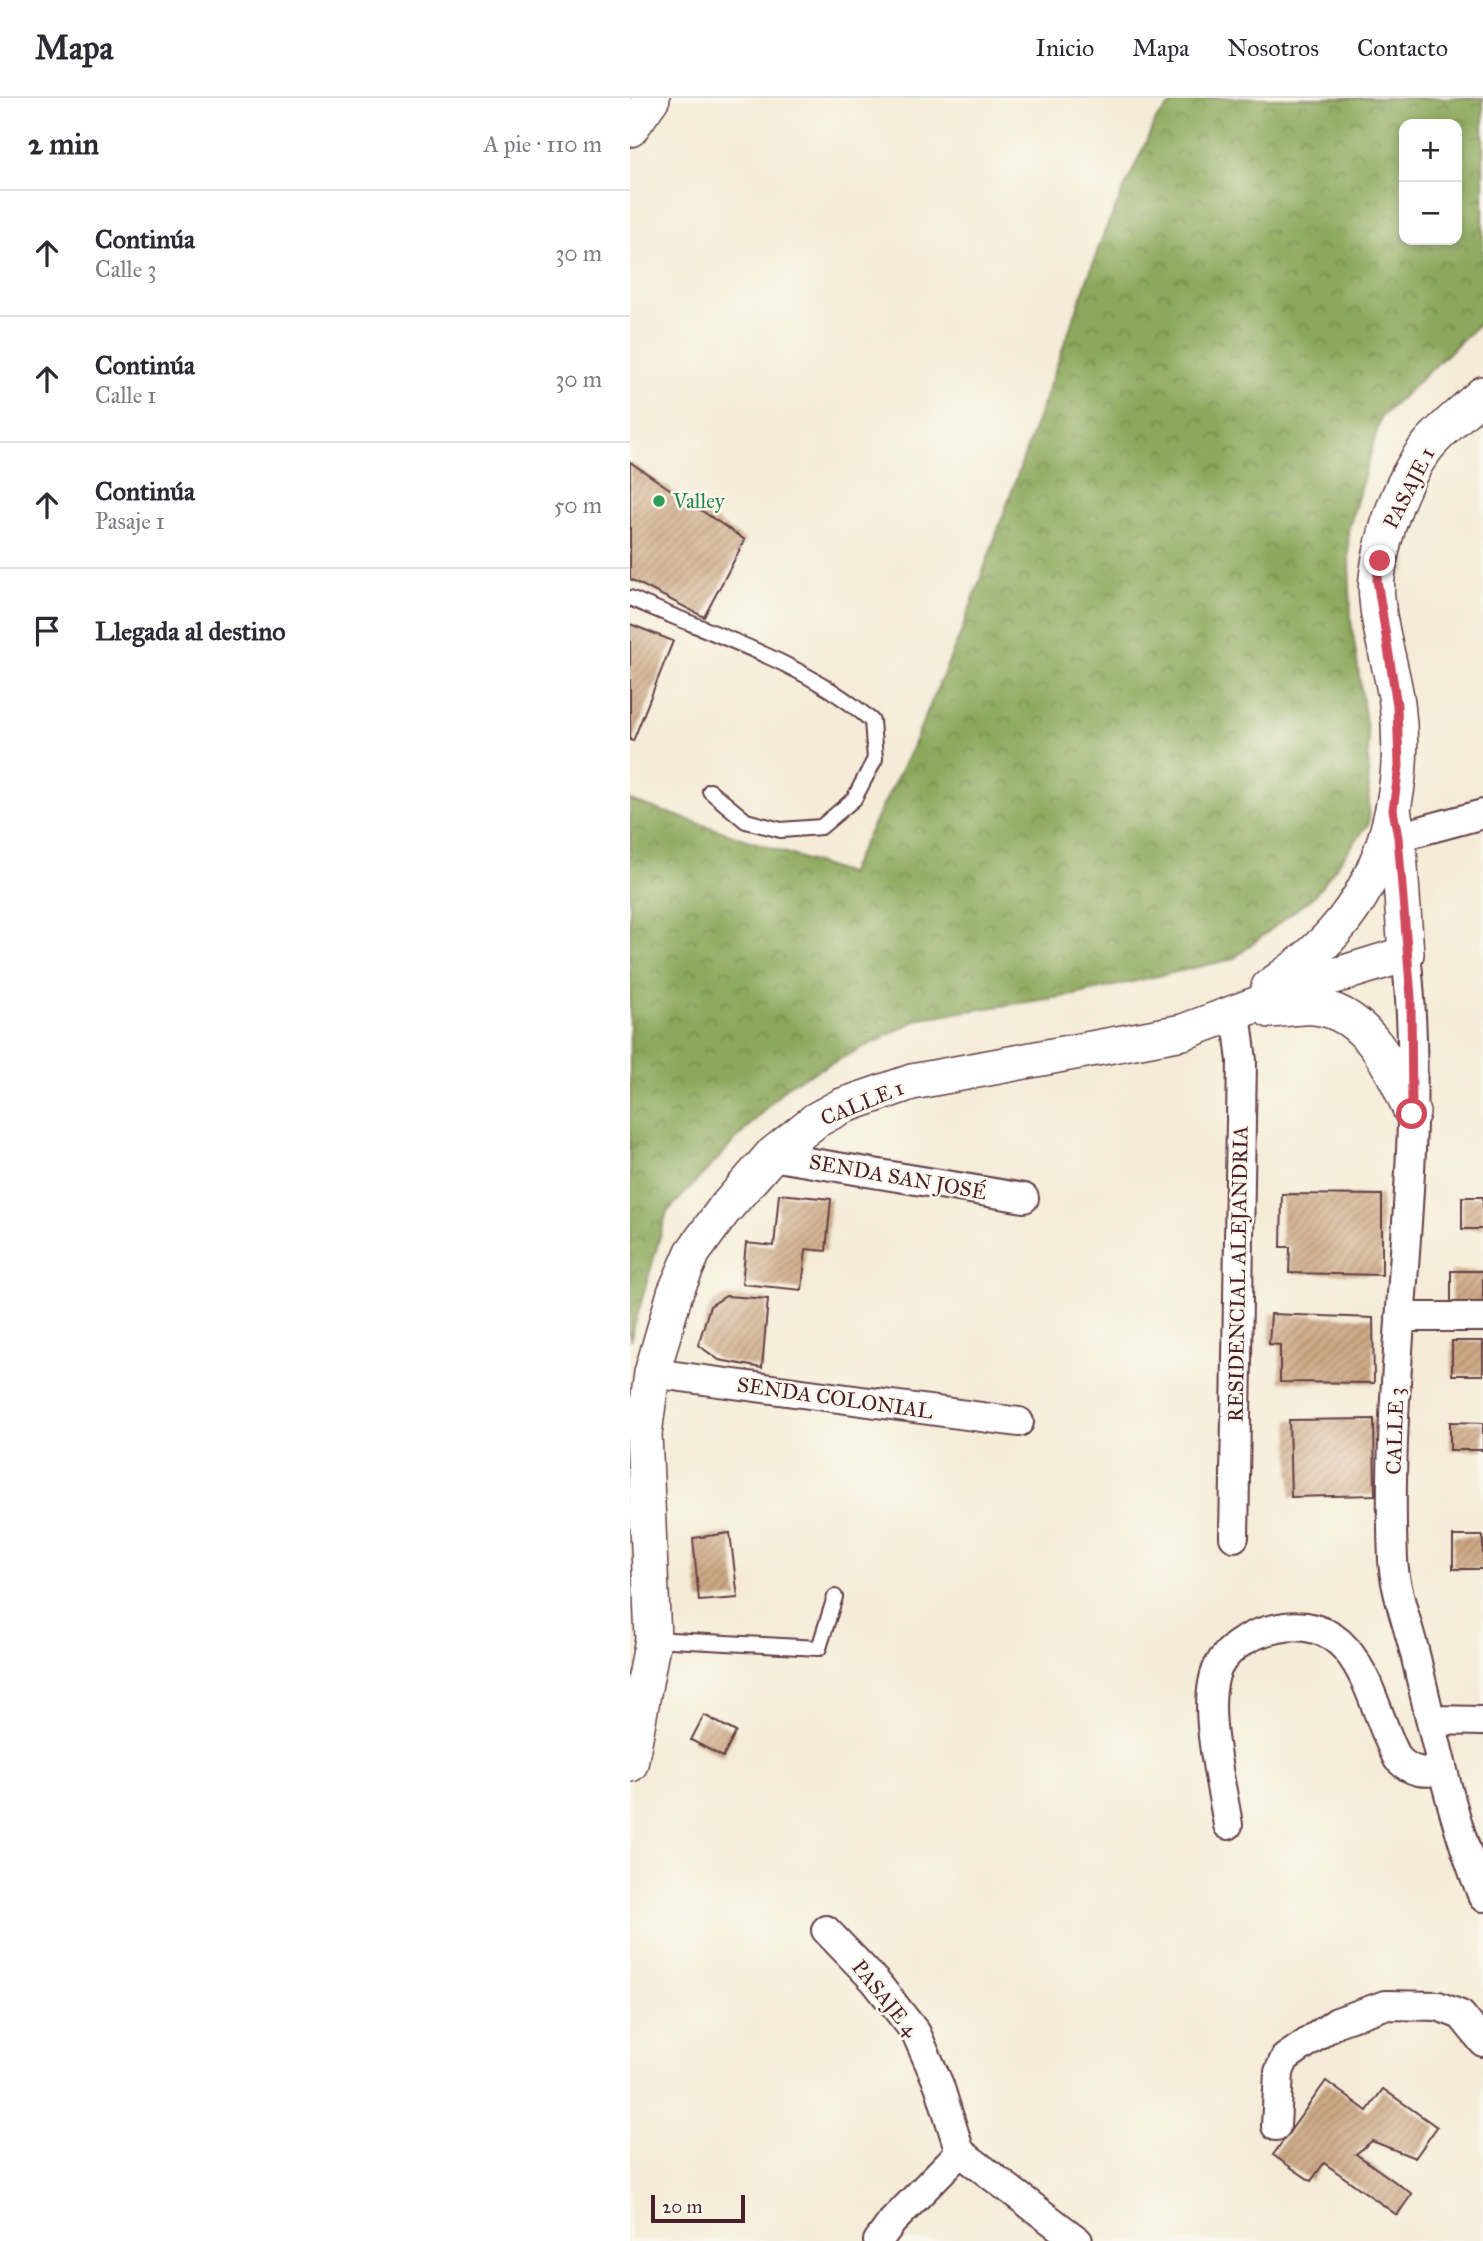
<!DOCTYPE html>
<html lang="es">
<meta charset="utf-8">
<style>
:root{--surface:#fff;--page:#f7f7f7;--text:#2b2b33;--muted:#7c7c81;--line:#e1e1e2}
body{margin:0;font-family:"IM FELL Great Primer",serif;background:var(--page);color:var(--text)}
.controls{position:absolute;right:21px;top:21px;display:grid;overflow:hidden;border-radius:14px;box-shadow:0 4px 10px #0003}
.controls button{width:63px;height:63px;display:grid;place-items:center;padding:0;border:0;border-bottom:2px solid var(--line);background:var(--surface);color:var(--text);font:35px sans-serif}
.scale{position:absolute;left:21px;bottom:18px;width:94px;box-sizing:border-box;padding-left:7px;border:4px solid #4a1f2b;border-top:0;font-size:19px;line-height:24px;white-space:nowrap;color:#4a1f2b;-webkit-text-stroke:5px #fbf7ec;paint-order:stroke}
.stop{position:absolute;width:21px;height:21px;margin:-16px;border:5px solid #d1495b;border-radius:50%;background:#fff}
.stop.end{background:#d1495b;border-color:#fff;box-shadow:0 2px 7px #0008}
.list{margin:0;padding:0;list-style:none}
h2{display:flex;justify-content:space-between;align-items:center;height:91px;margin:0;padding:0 28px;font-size:30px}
h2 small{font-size:23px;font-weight:400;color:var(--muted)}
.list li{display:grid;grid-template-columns:46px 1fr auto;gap:21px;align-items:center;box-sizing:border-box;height:126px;padding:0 28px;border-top:2px solid var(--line)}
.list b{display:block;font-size:26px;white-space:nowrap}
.list p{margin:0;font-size:23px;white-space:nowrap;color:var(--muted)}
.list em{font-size:23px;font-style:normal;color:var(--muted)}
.icon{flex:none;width:38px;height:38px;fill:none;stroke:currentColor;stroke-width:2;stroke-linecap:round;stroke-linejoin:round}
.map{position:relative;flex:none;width:853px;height:2143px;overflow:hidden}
header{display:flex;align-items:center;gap:42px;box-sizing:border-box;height:98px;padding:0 35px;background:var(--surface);border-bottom:2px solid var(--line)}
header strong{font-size:33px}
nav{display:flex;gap:38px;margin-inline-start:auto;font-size:24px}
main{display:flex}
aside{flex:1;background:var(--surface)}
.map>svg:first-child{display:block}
.forest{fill:url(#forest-crowns);stroke:#6a6443;stroke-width:2;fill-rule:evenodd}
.building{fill:url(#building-hatch)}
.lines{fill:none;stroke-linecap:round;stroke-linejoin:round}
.service-casing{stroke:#643e45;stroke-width:18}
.minor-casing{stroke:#643e45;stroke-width:32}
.tertiary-casing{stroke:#643e45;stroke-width:38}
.service{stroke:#fff;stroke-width:14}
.minor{stroke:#fff;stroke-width:28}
.tertiary{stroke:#fff;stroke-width:35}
.route{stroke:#d1495b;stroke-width:9}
.leisure-dot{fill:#2e9e5b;stroke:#fbf7ec;stroke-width:2.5}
.labels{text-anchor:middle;stroke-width:5;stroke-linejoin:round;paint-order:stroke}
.street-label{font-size:21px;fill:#4a1f2b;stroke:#fbf7ec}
.leisure-label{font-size:21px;fill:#27864d;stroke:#fbf7ec;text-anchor:start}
</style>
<header>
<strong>Mapa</strong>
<nav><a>Inicio</a><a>Mapa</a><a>Nosotros</a><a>Contacto</a></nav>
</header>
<main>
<aside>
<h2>2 min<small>A pie · 110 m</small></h2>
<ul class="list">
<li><svg class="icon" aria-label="ahead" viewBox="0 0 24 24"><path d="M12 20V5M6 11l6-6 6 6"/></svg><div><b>Continúa</b><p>Calle 3</p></div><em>30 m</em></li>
<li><svg class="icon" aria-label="ahead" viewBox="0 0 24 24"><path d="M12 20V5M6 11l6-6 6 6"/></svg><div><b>Continúa</b><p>Calle 1</p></div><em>30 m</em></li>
<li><svg class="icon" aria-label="ahead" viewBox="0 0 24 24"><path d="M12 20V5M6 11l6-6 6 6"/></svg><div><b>Continúa</b><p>Pasaje 1</p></div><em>50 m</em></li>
<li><svg class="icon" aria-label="arrive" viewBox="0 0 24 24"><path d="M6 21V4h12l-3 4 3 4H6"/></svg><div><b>Llegada al destino</b></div></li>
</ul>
</aside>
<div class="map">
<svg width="853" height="2143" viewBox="0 0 853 2143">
<defs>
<pattern id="forest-crowns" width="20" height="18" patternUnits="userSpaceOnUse" patternTransform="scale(1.75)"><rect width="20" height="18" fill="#8ba85b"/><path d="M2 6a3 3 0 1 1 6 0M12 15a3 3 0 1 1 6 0" fill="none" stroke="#74884b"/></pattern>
<pattern id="building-hatch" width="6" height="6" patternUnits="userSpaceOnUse" patternTransform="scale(1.75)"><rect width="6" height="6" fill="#cda986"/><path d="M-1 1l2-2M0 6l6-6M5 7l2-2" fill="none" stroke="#a8896e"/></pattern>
</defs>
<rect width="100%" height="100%" fill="#fbf7ec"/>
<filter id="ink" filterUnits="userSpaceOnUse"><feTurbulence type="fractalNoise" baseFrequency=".0143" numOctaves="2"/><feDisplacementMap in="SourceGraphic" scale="14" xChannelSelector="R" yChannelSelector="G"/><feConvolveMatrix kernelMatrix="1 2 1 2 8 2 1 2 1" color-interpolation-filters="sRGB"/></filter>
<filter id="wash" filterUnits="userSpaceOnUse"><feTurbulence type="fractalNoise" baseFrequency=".00686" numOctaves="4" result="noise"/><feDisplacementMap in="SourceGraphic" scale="28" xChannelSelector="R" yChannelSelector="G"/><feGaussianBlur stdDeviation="1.57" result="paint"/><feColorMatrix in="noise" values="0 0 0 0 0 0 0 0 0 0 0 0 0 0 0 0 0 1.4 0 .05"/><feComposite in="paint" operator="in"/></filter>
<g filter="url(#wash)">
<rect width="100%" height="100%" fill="#f4ecd7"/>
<path class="forest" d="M548,0H853V222L751,319L718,433L721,522L738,639L739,725L685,797L603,861L444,897L291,920L158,987L37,1114L0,1243V702L218,776L281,652L331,535L474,135L527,20ZM827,26V142H774V26Z"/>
<g id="blocks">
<path class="building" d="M0,364L115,442L74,519L0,481Z
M0,526L43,543L3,643L0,642Z
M149,1096L201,1101L196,1153L176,1151L172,1192L112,1186L116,1145L144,1148Z
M652,1096L752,1097V1177L659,1175L660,1149H651Z
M832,1099H853V1131H832Z
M821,1173H853V1205H821Z
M96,1198L138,1201L132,1270L89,1262L68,1247L80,1208Z
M641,1216L743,1220L744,1285L650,1284V1247L639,1246Z
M822,1243H853V1277H822Z
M744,1321L745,1397L661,1399L659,1322Z
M820,1324L853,1325V1352H820Z
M100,1435L108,1500L69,1503L63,1440Z
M823,1438H853V1471H823Z
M74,1617L106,1634L93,1659L61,1642Z
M696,1983L737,2013L753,1991L807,2029L785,2060L742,2043L726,2056L782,2096L767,2117L694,2065L681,2083L643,2057Z"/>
</g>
</g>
<g filter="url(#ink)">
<use href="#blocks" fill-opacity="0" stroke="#643e45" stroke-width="2"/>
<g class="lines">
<g class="service-casing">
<path id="service" d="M0,500C81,536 175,564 242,623L245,661L224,701L191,729L151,732L116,723L80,693
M23,1541L189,1550L205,1499"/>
</g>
<g class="minor-casing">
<path id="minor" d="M768,739L853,716
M776,856C799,1057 754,1260 763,1462C765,1494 779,1529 786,1560C805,1640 822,1722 853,1799
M141,1058L394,1100
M770,1219H853
M22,1275L389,1324
M604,1439L612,963L606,914
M801,1622L853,1623
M598,1727C592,1686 570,1606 588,1569C600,1546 626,1534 649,1530C674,1525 699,1531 716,1551C742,1582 749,1626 768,1661C782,1675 794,1675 813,1673
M196,1832L245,1883L286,1935L309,1987L330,2054L448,2143
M646,2028L649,1974L655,1960L707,1924L755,1907L808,1908L831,1917L853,1944
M248,2143L262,2124L330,2054"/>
</g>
<g class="tertiary-casing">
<path id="tertiary" d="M0,31L22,0
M639,889C663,872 685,856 704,834C758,774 777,683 767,605C762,569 743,514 747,479C752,436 773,375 802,343C818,326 836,311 853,296
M640,912C655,911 670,908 684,909C737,913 765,974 782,1015
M0,1666L23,1541L14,1336L22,1275L45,1195L63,1154L93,1113L141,1058L186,1022L212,1008L282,984L553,934L698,880L776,856L768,739L763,712"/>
</g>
<use href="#service" class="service"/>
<use href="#minor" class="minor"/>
<use href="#tertiary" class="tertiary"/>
</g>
</g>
<g class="lines" filter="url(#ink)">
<path class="route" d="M750,463L747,482L767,607L769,668L763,712L768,739L781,899L782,1016"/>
</g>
<circle class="leisure-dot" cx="29" cy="403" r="7"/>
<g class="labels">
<g class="street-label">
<text transform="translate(779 390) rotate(-63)" y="7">PASAJE 1</text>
<text transform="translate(232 1005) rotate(-22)" y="7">CALLE 1</text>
<text transform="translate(268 1079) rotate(10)" y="7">SENDA SAN JOSÉ</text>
<text transform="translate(608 1176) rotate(-89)" y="7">RESIDENCIAL ALEJANDRIA</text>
<text transform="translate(205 1300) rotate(8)" y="7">SENDA COLONIAL</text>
<text transform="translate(765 1333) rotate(-88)" y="7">CALLE 3</text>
<text transform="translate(255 1900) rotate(51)" y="7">PASAJE 4</text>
</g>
<g class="leisure-label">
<text x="43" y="410">Valley</text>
</g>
</g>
</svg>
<div class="controls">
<button>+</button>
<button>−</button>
</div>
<div class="scale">20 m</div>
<div class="stop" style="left:782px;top:1016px"></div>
<div class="stop end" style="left:750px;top:463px"></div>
</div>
</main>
